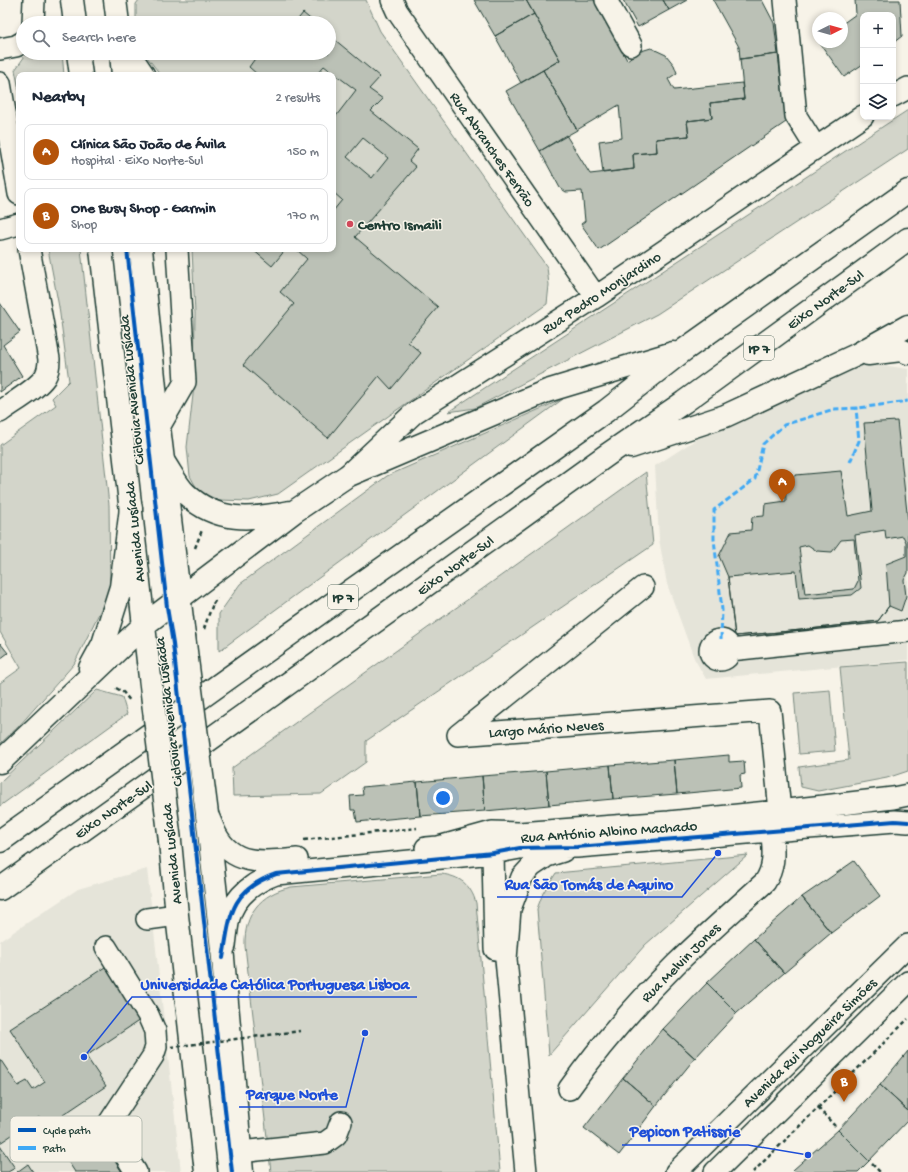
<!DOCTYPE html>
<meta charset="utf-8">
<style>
:root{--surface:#fff;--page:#f2f2f3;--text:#1f2937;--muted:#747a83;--line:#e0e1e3;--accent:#b45309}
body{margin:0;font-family:"Gochi Hand",sans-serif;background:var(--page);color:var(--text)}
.controls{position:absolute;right:12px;top:12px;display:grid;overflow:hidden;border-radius:8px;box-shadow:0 2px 6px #0003}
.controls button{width:36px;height:36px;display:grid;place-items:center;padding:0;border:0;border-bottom:1px solid var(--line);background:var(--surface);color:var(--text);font:20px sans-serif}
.compass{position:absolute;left:812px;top:12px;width:36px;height:36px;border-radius:50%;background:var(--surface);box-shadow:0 2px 6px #0003;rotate:85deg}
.you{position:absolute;left:443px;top:798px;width:14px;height:14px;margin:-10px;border:3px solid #fff;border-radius:50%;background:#1a73e8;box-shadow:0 0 0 6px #1a73e833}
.badge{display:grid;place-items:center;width:26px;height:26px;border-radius:50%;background:var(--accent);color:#fff;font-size:13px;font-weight:700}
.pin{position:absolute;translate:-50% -33px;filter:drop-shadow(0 1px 2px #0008)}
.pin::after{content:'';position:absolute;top:21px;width:14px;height:12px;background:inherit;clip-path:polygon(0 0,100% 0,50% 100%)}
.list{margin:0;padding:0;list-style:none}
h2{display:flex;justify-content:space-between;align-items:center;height:52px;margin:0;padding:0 16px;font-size:17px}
h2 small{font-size:13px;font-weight:400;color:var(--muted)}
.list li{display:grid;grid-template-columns:26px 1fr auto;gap:12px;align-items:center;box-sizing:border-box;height:56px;margin:0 8px 8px;padding:0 8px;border:1px solid var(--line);border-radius:8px}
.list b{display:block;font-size:15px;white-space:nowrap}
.list p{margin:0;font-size:13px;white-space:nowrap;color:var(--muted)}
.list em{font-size:13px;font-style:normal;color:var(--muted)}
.icon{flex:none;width:22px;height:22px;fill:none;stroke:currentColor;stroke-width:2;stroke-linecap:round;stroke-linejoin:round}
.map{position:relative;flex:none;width:908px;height:1172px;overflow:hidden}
.search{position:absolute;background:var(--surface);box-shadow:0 2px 6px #0003;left:16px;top:16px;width:320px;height:44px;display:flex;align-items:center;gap:10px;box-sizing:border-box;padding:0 14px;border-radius:22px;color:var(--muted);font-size:15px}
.panel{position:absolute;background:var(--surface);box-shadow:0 2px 6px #0003;left:16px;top:72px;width:320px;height:180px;border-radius:8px}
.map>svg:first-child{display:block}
.built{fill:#e5e4d9}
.green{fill:#d3d5ca;stroke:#79897f}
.building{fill:#bbc1b6;stroke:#1f3d34;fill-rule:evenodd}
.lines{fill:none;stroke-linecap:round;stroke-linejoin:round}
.minor-casing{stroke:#1f3d34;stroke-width:24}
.major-casing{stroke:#1f3d34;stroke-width:25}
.highway-casing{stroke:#1f3d34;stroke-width:25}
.path{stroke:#1f3d34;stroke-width:2.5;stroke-dasharray:4 3;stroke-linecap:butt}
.minor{stroke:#f7f3e8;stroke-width:21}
.major{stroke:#f7f3e8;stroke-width:22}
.highway{stroke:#f7f3e8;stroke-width:22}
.major-bridge-casing{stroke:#1f3d34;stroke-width:25;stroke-linecap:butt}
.path-bridge{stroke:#1f3d34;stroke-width:2.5;stroke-dasharray:4 3;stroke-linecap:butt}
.major-bridge{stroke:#f7f3e8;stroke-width:22}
.quiet{stroke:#3fa9f5;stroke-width:3;stroke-dasharray:6 3;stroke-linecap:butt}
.cycleway-casing{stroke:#f7f3e8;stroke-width:6}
.cycleway{stroke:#0057b8;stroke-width:4}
.poi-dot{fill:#d1495b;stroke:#f7f3e8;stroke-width:1.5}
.labels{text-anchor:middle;stroke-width:3;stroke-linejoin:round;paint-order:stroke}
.shield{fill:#f7f3e8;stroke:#60746a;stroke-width:1}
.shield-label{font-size:14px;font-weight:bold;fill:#1f3d34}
.street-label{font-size:15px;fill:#1f3d34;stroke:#f7f3e8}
.poi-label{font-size:15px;font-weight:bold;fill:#1f3d34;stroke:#f7f3e8;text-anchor:start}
.key{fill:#f7f3e8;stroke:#b6bcb2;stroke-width:1}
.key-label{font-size:11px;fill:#1f3d34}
.leader{fill:none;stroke:#1d4ed8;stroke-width:1.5}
.callout-dot{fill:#1d4ed8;stroke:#f7f3e8;stroke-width:1.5}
.callout-label{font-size:16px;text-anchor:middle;font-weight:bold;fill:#1d4ed8;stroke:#f7f3e8;stroke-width:3;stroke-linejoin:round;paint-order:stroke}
</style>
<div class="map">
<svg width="908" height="1172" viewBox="0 0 908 1172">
<rect width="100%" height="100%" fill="#f7f3e8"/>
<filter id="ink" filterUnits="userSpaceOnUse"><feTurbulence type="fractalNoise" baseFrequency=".025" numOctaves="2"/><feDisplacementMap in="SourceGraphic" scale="8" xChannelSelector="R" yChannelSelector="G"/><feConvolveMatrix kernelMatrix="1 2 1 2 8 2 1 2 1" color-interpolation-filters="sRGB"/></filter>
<g filter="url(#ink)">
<path class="built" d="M862,364L882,365L908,369V660L706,679L694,658L667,584L659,539L655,466L706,433Z
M147,869L181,1172H0V941L78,889Z"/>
<path class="green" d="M139,0H366L380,31L547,267L549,285L547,304L278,494L249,501L220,500L200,494L190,476L187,447L194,386L195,314L192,249H333V75H159L157,70L144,53H329V23H136V4Z
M27,53H62L64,75H19V90L15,70Z
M908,110V149L657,314L475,408L448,412Z
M48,249H81L109,505L110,591L74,664L19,726L0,744V683L21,668L0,632V445L56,405L52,398L69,381L59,307Z
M563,399L219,651V614L240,584L387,476Z
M646,472L653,545L366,741V762L321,794L233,796L232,768Z
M908,662V771L887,778L818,791L801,787L799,767L849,760L840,667Z
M97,690L122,697L127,714L0,806V782Z
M830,690L835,751L799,754L794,693Z
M748,855L645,945L549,1055L537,909L543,893L556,873Z
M441,874C460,876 471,885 476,903L500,1172H271L245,946C244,914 260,894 291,887Z"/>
<path class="building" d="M474,0H526L534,14L495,36Z
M526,0H594L627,60L638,52L651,48L666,55L674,65L677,73L668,79L674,90L742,83L744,99L710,103L712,118L687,121L689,136L656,139L657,152L633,154L634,169L603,173L599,141L622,138L619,105L577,130L543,70L560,60Z
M623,0H663L669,10L638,27Z
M663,0H687L669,10Z
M713,0H762L774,23L778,54L740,59L739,47Z
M855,0H900L902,36L893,43V15H863V64L844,77L819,42H842V24L856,14Z
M303,13L315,23H295Z
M534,14L560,60L521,83L495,36Z
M286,19L291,23H283Z
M329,35L380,77L369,89L383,99L371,111L418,149L409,161L416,167L355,237L438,307L408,342L421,353L391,389L379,376L328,438L243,365L294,304L280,292L307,259L296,249H333V211L342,200L333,192V120L356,90L324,66L316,75H258L249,67L259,53H329ZM363,138L388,158L372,178L347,157Z
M778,54L786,122L599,250L581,224L585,221L582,191L566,192L560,188L540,151L566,135L590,174L634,169L633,154L657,152L656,139L689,136L687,121L712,118L710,103L744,99L740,59Z
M543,70L577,130L540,151L506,91Z
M252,249H286L272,266Z
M0,303L20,332L3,345L22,376L0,392Z
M897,421L908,521V573L904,580L906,596L901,611L889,606L878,621L801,630L735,636L728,577L719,556L731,532L751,530L752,517L764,516L765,504L786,501L785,482L796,475L841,471L848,516L872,511L864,423ZM854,539L858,581L854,589L805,594L799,547L808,545L817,551L832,552L841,540Z
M885,530L886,539L903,536L906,542V556L886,564L889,606L878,621L801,630L735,636L728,577L796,571L799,599L852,595L861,588L855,535Z
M0,643L8,653L0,659Z
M729,755V762L744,761L745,774L740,775L741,788L677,794L674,760Z
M674,760L677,794L613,799L610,765Z
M610,765L613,799L549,805L546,771Z
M546,771L549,805L485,811L482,776Z
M482,776L485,811L420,816L417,782Z
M417,782L420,816L357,822L355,810H351L350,796L363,795L362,787Z
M854,861L880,896L831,933L802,897Z
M802,897L831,933L784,973L754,939Z
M754,939L784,973L737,1013L707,983Z
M105,967L140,1020L86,1056L106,1086L63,1115L77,1135L91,1125L122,1172H75L39,1117L0,1143V1059L18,1086L27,1081L33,1090L45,1082L10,1029Z
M707,983L737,1013L695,1058L663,1029Z
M663,1029L695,1058L656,1106L623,1078Z
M908,1051V1111L880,1085Z
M623,1078L656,1106L619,1155L584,1128Z
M880,1085L908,1111V1120L869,1161L838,1130Z
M838,1130L869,1161L858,1172H795L793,1170Z
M0,1146L15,1168L8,1172H0Z
M28,1164L33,1172H17Z"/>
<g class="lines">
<g class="minor-casing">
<path id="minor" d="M392,0L397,11L596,297
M606,0L631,45
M785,0L796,116L816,148
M33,23L34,0
M0,49L16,46L23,42
M129,53L144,75
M0,83L19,194
M893,96L908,88
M0,229L19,224
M0,412C12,403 37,389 45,377C48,372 49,365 49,359L29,249
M159,427L185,382L177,249
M349,474L414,413L596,297L863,116
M643,587L458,735L770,711L780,811
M710 650a10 10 0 1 1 20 0a10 10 0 1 1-20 0Z
M730,650L908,631
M208,816C211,822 213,828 216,834C233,867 265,862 297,859
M426,848L438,847L492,832L519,833L669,822L815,807L893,798L908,795
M147,919L177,915
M225,946C226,937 227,927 229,918C235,895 256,881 276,874L493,853L520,848L577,847L895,821L908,822
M106,947L148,1015L155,1031L156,1047L153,1056L107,1126L136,1172
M495,949L493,853L501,843
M569,1089C601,1044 637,1003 676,964C705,936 735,909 765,882C776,865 773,851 772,832
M240,1152L325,1143L336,1135L341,1122
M526,1172L506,959L510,909L522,877L532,866L547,856L563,851
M676,1172L908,945
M715,1172L908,982"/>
</g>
<g class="major-casing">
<path id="major" d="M72,0L75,23
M115,0L118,23
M78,53L81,75
M121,53L123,75
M101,249L148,661
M141,249L159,427L184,636
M207,814L223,958L242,1172
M170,841L177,915L206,1172"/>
</g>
<g class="highway-casing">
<path id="highway" d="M868,354L901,350L908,353
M631,447L725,416L856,355L908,326
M163,461C170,471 178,487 186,494C217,523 251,520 290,512
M90,668L103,644L121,587L131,508
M0,762L144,625L295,511L347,476L547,391L673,353
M0,841L352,590L606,411L684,350L908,191
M0,889L422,588L607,455L684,402L908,239"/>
</g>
<path class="path" d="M195,548L202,530
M213,604L217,598
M116,688L123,692L131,702
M304,840L417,828
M277,1034L300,1031
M818,1108L835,1126
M872,1164L880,1172
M753,1172L908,1019"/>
<use href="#minor" class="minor"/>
<use href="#major" class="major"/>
<use href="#highway" class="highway"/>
<g class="major-bridge-casing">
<path id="major-bridge" d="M184,636L207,814
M148,661L170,841"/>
</g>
<path class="path-bridge" d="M204,629L209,614L213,604
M171,1047L277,1034"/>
<use href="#major-bridge" class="major-bridge"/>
<path class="quiet" d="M850,462L859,441L856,408
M721,639L722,610L714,539V510L755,479L763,444L784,425L834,409L859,408L908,401"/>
<g class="cycleway-casing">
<path id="cycleway" d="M127,249L167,607L173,644L232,1172
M223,958C230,916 230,890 276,874L493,853L520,848L577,847L895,821L908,822"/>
</g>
<use href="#cycleway" class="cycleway"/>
</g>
</g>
<circle class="poi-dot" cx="350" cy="224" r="4"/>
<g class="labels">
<g class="shield">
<rect x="744" y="336" width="30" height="24" rx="3"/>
<rect x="328" y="585" width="30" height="24" rx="3"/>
</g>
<g class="shield-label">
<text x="759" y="353">IP 7</text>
<text x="343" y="602">IP 7</text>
</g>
<g class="street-label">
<text transform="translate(493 149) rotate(55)" y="5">Rua Abranches Ferrão</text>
<text transform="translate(601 292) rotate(-33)" y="5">Rua Pedro Monjardino</text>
<text transform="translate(825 299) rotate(-36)" y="5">Eixo Norte-Sul</text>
<text transform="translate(131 390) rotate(-96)" y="5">Ciclovia Avenida Lusíada</text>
<text transform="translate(134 532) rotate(-96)" y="5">Avenida Lusíada</text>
<text transform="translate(455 565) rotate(-36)" y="5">Eixo Norte-Sul</text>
<text transform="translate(168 712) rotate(-97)" y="5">Ciclovia Avenida Lusíada</text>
<text transform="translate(546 728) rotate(-4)" y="5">Largo Mário Neves</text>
<text transform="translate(113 809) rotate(-35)" y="5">Eixo Norte-Sul</text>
<text transform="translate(609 831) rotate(-4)" y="5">Rua António Albino Machado</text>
<text transform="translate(171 854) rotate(-96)" y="5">Avenida Lusíada</text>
<text transform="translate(680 962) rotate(-45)" y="5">Rua Melvin Jones</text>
<text transform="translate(809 1042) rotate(-44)" y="5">Avenida Rui Nogueira Simões</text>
</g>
<g class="poi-label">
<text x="358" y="229">Centro Ismaili</text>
</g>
</g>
<rect x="10" y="1116" width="132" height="46" rx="6" class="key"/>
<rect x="18" y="1128" width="18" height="4" fill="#0057b8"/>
<rect x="18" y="1146" width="18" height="4" fill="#3fa9f5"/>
<g class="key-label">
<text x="43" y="1134">Cycle path</text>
<text x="43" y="1152">Path</text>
</g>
<path class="leader" d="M718 853L682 897H497M84 1057L132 997H417M365 1033L346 1107H239M808 1155L748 1145H622"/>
<g class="callout-dot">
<circle cx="718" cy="853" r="4"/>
<circle cx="84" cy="1057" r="4"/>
<circle cx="365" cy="1033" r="4"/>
<circle cx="808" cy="1155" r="4"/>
</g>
<g class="callout-label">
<text x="589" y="889">Rua São Tomás de Aquino</text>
<text x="275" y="989">Universidade Católica Portuguesa Lisboa</text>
<text x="292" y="1099">Parque Norte</text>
<text x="685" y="1136">Pepicon Patissrie</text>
</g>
</svg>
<div class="controls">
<button>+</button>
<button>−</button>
<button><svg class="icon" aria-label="layers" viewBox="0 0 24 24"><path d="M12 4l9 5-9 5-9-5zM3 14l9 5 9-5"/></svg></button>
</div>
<svg class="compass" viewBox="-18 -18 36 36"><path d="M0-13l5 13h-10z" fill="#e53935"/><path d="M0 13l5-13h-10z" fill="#747a83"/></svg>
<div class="you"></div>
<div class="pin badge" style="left:782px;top:502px">A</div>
<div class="pin badge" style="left:844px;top:1102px">B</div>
<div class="search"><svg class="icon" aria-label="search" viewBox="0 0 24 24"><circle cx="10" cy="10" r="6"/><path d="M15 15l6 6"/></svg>Search here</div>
<section class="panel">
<h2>Nearby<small>2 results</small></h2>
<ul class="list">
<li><span class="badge">A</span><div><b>Clínica São João de Ávila</b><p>Hospital · Eixo Norte-Sul</p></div><em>150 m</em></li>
<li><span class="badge">B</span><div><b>One Busy Shop - Garmin</b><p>Shop</p></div><em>170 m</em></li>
</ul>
</section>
</div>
